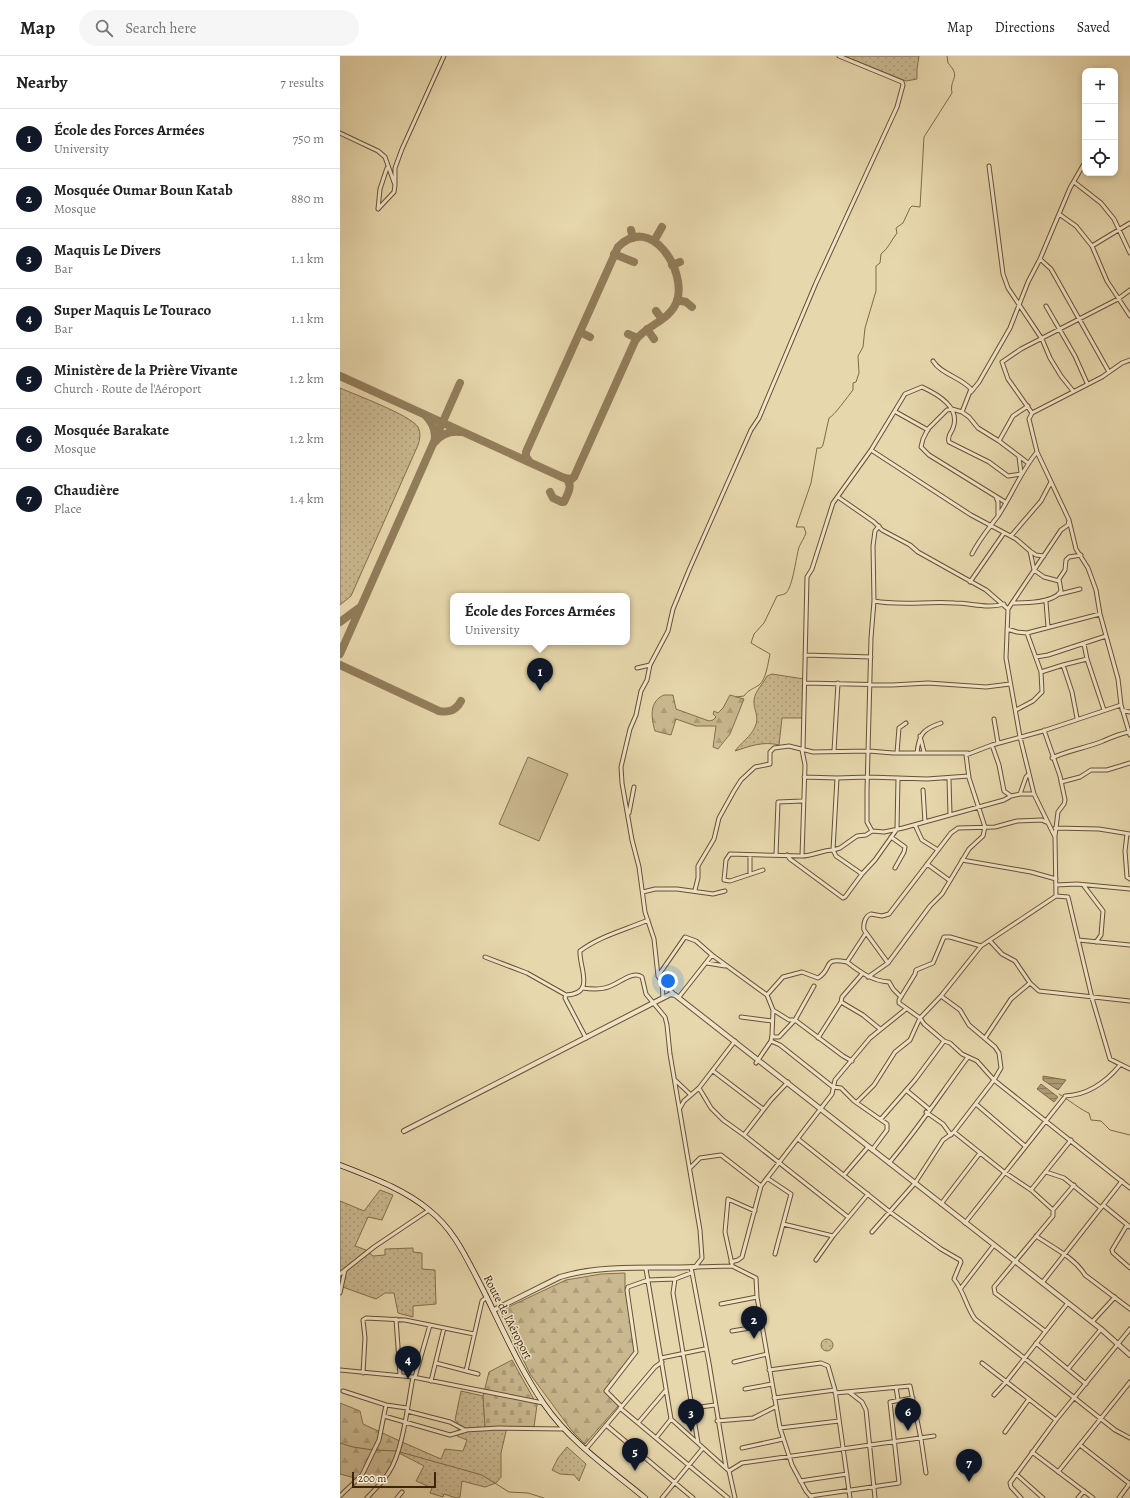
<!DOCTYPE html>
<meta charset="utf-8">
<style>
:root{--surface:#fff;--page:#f6f6f6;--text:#222;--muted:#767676;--line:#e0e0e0;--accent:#111827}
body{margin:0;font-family:Alegreya,serif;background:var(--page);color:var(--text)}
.controls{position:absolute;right:12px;top:12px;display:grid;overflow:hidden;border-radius:8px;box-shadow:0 2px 6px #0003}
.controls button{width:36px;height:36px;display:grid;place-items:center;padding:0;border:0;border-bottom:1px solid var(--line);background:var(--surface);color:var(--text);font:20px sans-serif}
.scale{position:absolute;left:12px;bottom:10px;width:84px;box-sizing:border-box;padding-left:4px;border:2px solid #3d230a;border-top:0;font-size:11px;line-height:14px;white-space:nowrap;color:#3d230a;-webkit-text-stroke:3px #efe5c9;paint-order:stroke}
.you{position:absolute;left:328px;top:925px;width:14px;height:14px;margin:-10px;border:3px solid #fff;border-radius:50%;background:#1a73e8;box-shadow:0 0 0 6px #1a73e833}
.badge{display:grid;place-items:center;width:26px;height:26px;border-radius:50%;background:var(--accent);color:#fff;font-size:13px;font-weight:700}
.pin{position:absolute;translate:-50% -33px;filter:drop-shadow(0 1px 2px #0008)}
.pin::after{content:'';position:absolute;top:21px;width:14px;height:12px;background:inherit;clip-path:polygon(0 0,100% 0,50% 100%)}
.popup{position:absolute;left:110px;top:537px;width:180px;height:52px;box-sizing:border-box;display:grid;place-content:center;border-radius:8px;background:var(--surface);filter:drop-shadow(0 1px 3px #0005);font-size:13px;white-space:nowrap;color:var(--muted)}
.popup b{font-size:15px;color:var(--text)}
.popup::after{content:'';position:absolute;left:50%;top:100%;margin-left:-8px;border:8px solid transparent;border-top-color:var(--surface)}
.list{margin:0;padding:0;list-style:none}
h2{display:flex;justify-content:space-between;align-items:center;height:52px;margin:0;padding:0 16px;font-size:17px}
h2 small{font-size:13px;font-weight:400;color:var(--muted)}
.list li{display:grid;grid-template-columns:26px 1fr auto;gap:12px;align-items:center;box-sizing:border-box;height:60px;padding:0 16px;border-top:1px solid var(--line)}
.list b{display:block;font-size:15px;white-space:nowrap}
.list p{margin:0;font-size:13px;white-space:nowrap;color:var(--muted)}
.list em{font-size:13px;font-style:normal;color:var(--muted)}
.icon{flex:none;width:22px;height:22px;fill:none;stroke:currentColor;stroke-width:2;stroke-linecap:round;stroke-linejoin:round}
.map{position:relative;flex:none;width:790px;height:1442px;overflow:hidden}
header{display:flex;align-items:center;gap:24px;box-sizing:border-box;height:56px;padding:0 20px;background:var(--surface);border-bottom:1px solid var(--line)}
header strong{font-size:19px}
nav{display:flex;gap:22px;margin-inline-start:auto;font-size:14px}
.search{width:280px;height:36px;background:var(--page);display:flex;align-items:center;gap:10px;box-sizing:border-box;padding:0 14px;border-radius:22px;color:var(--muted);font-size:15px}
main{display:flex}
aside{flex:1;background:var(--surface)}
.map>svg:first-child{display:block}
.green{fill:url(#green-dots);stroke:#846e4d}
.forest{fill:url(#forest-firs);stroke:#846e4d}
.cemetery{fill:url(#cemetery-stones);stroke:#846e4d}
.pitch{fill:#cab890;stroke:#846e4d}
.water{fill:url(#water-rules);stroke:#806a4a}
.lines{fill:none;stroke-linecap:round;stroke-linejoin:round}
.stream{stroke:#806a4a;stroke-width:1}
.taxiway{stroke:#927d5b;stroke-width:8}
.minor-casing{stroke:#685032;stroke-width:5}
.tertiary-casing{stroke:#685032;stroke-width:6}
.secondary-casing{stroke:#3d230a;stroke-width:6}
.minor{stroke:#efe5c9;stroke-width:3}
.tertiary{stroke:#efe5c9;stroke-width:4}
.secondary{stroke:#efe5c9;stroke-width:4.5}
.labels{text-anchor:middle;stroke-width:3;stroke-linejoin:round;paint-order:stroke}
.street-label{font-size:12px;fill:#3d230a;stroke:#efe5c9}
</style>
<header>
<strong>Map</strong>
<div class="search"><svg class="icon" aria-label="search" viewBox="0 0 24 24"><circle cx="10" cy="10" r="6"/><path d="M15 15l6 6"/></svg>Search here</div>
<nav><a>Map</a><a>Directions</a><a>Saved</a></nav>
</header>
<main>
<aside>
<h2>Nearby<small>7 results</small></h2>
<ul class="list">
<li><span class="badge">1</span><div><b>École des Forces Armées</b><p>University</p></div><em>750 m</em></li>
<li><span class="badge">2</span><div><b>Mosquée Oumar Boun Katab</b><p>Mosque</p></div><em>880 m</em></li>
<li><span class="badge">3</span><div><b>Maquis Le Divers</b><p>Bar</p></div><em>1.1 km</em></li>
<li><span class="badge">4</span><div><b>Super Maquis Le Touraco</b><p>Bar</p></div><em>1.1 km</em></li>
<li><span class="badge">5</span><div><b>Ministère de la Prière Vivante</b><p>Church · Route de l'Aéroport</p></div><em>1.2 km</em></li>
<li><span class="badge">6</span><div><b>Mosquée Barakate</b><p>Mosque</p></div><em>1.2 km</em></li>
<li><span class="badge">7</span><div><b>Chaudière</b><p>Place</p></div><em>1.4 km</em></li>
</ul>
</aside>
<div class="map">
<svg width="790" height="1442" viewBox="0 0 790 1442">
<defs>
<pattern id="green-dots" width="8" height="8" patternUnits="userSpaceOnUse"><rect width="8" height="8" fill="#cab890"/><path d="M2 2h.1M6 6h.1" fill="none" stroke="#ae9e7b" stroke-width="1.8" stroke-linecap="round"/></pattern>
<pattern id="forest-firs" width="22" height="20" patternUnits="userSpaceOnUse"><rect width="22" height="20" fill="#cab890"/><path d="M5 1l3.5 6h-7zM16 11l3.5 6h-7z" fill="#ae9e7b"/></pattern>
<pattern id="cemetery-stones" width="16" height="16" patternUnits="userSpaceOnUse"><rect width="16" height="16" fill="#cab890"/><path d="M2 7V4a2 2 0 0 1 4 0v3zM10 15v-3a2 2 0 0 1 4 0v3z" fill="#ae9e7b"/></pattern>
<pattern id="water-rules" width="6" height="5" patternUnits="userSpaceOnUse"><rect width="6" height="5" fill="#ad9a75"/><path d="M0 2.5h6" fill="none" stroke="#8e7d5e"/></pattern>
</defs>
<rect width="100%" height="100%" fill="#e7d7ac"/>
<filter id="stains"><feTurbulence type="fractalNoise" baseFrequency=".005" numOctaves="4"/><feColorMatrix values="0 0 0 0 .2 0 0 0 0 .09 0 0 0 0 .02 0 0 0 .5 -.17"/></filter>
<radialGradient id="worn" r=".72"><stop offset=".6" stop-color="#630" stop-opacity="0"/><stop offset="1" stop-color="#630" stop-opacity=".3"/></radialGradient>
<path class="green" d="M504,0H579L577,13V23L566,25Z
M0,332C16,339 70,359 78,371C81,377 80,383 78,389L11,540L0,549Z
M432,618L464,623V662H442L439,689C423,685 410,690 395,695C401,687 411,680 415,671C420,660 413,653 414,644C415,635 423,628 427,620Z
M40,1134L53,1139L42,1164L28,1161L15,1190L26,1194L33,1200L45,1199V1193L73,1192V1196L82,1197V1213L95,1214L96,1248L73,1250V1261L58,1257L54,1237H45L36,1243L0,1230V1145L24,1155Z
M481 1289a6 6 0 1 1 12 0a6 6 0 1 1-12 0Z
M121,1335L143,1340L145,1371H167L161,1397V1421L156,1427L145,1431L122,1425L120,1441L116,1442L104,1438L103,1441L90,1437L92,1432L76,1425L84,1410L59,1397L62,1386L101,1403L105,1393L123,1395L127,1384L117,1380L119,1369L115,1364Z
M227,1391L246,1408L239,1425L234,1419L220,1418L212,1414L218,1402Z"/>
<path class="forest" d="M324,639H333L336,653L369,665L373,664L376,661L373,658L374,655L378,657L383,652L390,639L404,643L390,678L378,693L373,691L376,670H356L336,663L331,679L315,675C311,662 309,645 324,639Z
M285,1217V1232L295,1293L292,1300L264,1335L279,1349L245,1388L232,1375L190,1318L160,1255L226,1224L261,1218Z
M0,1347L20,1355L23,1368L62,1386C59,1400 55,1415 42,1425L32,1421L22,1424L0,1418Z"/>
<path class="cemetery" d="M172,1304L197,1349L194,1371H145L143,1340L149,1316Z"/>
<path class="pitch" d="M188,701L228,718L199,785L159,768Z"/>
<path class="water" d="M703,1020L726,1024L718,1034L703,1024Z
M701,1028L718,1041L714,1046L697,1033Z"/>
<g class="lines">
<path class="stream" d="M396,641L404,640C408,634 413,633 419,629C426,624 428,607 430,598L411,587L414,578L424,567L437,540C440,539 443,539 446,537C453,530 456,501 459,491C461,487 464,482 466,477L464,471H456L471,427L477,392H481L483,389L489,362C494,360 508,340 513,334V327L516,326L519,317L518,300L523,291L525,272L536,235V210L540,207L541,198C548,193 552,183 557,177L556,172L563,167L570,152L572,150L580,151L584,81L612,37C609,22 622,22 608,7L607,0
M719,1038C726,1042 744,1056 749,1057L751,1064L761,1065L770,1074L790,1079
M0,1387L13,1391L33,1394
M36,1394L56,1395
M60,1396L142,1419L169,1436L188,1437L204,1442"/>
<path class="taxiway" d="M291,174L293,182
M314,185L322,171
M274,198L294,206
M332,209L340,206
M337,244L346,246L352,251
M316,255L322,263
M307,273L314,283
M240,276L250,281
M288,278L297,282
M0,320L224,422L232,423L234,421L295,285C306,269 330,265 337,245C347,215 311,157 278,191L186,396V401L189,405
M85,359C93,367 97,376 94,387C101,378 110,375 120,376
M210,436L213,442L222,446H224C228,437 234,428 225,422
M0,566L19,552
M0,598L120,327
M0,609L99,655C110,657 116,654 121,645"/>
<g class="minor-casing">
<path id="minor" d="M0,77L38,95L45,101L55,129L54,136L38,153
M649,110L663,218L668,232L702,283L710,302L721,320L733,335
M734,126L761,147L774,163L790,197
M55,129V112L62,93L104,0
M38,153L40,133L47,112
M719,158L736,170L752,190L767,225L790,260
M752,190L790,167
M700,203L711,213L769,316
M706,250L735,300L747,327
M790,304L782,307L762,321L692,357L689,363L697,396L729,464L736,493L748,512L756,534L760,558L778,623L781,649L790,679
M593,305C601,318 620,321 631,333L622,356
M631,336L639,326L670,272L688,226L700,203L730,132L745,106
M556,356L588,374
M692,357L668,323L662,306L681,293L778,243L790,234
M659,385L673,360L688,350
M531,394L631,459L676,483L690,495L694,514L704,521L719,525
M679,401L681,417
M498,441L534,466L542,474L570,489L578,496L646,534L668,553
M656,441L658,446V458
M665,446L589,399L581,391L583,383L588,373L607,354L612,353L622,356L629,361L638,372L659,385L688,407
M729,464L728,469L721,474L668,553L666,602L680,681L694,738L715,781L716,840L728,841L752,942L770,1003L790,1013
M671,480L701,445L711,426
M690,495L696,499L704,500
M632,498C639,484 649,472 658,460C672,439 681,415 697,396
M630,526L664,477
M720,538L740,533
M534,545C561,550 588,545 615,547C630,547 649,553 664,548
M706,546L708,571
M673,547C686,547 714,547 721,535L719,523L725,514L726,504L729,501L741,499
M667,573L677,576L687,577
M744,588L747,603
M465,599L531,601
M696,601L708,599L766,580
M723,609L747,603L764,654
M297,612L310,609
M701,616L723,609L732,636L737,662
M465,627L552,629L588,627L646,631L670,628
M676,654L693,645L702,636L701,616L687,577L760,558
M782,654L790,656
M654,663L658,687
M704,674L720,720L725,744L724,748L718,756L715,780
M580,680L584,696
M652,689L659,709L664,735L671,740L680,738H694
M463,694L467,521L472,513L493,447L531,394L565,338L582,331C597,338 621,351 613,372C611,378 607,379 609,386L649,406L668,420L681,418
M494,695L498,627
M557,697L559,672L566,667
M577,697C579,678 583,673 601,667
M712,702C729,694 746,692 763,685C772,681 779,678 789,676
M464,721L497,722
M558,722L557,773L535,804L522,818L496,800L493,794L500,792L517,780L526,779L532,775L544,776L563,772L664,744L671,740
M609,723L610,759
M721,726L740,721L751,714H767L790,707
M583,734L585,766
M680,738L686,721L689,718
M289,757L294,731
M575,769L582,784L598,794
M715,772L759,773L790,778
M532,775L527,766V734L531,582L534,545L533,490L535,475L539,470
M787,778L785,795L787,821L790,823
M551,781L565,791L564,796L555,812
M410,799V818
M436,799L438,746L462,745
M447,799L450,803L503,842L505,841L522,818
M462,800C473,800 482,794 493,794L497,722L528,721L587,723L629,720
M622,804L691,816L716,823
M587,808L609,824
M423,814L390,825L384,824L386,804L390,798L462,800L465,709L462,694
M716,829L737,828L790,833
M744,830L763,855L761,879L756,886
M355,834L358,822V810L374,783L379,762L394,735L401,724L415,711L430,708V696L434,692L449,690L473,696L529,695L553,697H628
M303,836L315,833H337L373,838L385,835
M738,884L790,889
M650,885L662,898L675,905L690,927L699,935L790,945
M641,890L610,881H604L593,907L576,914L575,918L559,944V947L580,962L584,968L604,985L610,987L622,998L637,1005L654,1024L790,1132
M145,901L187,917L226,939C256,938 239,912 240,895C260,880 285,874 308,864
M507,906C520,916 532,925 549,926L553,933L561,941
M367,907L385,910
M548,907L524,874C523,868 525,860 531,858L542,860L549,858L611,777L618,772L655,771L677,765L702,764L706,766
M318,920L345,881L356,885L372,899L427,939L433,954L432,979L431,985L416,1007
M528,921L548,907L590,850L602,838L629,793L643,780L645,771L629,722L626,699L652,689L703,675L781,649
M322,926L335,939
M242,932C250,933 260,934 268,931C279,928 292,914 302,921L306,938L325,961L327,969L330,998L360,1174L362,1202L355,1211
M226,939L225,942L246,982
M427,939L443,921L462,916L478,922C494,912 481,901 507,906L526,877
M339,941L372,899
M323,942L322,926L318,920L314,883L305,856L299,811L292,784L282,727L281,711L290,673L296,659L301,635L307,624L310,609L328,575L333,553L349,514L411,374L419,362L476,227L557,51L563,29L562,26L499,0
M501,946L523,959L540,973
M433,954L449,964H455L474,930
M401,961L432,965
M432,979L434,981H439L455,964L503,1000L512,1005
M478,982L501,946L502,941L522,918
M645,982L671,943L690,927
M431,985L440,989L493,1031L501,1032L514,1045L547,1068V1074L532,1094
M373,1015L423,1053
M335,1024L351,1039
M359,1032L371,1052L383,1064L404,1079L508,1161
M566,1034L589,1053
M725,1040C748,1039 766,1026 780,1009
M517,1046L534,1029L555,996L570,984L580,962L601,940L641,890L716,840
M636,1048L685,1090
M340,1052L344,1045L359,1032L395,985
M586,1056L603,1068L611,1079
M541,1063L575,1024L604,985
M614,1076L664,1116L691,1134L713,1154
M404,1079L431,1044L448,1026
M458,1083L550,1156L601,1193L620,1204L621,1206L614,1223C624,1235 626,1251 635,1263L775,1374L790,1382
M549,1107C578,1073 602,1036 628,1001
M350,1112L360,1102L381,1099L421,1130
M706,1116L724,1122L761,1152
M504,1119L528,1091
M427,1122L451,1138L435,1198
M691,1134L731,1084
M601,1148L640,1097
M763,1149L790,1171
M625,1167L724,1042
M443,1168L493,1180
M787,1169L772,1194L773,1197L790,1212
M532,1176L575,1127L603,1084L614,1076L654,1024L661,1012L659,997L655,991L629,969L620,954L601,940
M696,1180C712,1191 735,1202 745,1219L790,1253
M476,1204L493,1180L528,1138
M391,1206L398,1204L402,1201L421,1130L492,1038L495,1024L530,982L566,953
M392,1208L385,1176L388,1143L415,1155
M351,1211L369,1307L386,1411
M355,1211L392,1210L416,1222L417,1241L440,1372L452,1409L466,1435L472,1442
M306,1213L331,1363L389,1415L395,1442
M0,1218L34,1191L89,1154
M335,1223L333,1237L358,1387
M702,1227L782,1125
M621,1232L654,1189
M0,1237L5,1214
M381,1248L417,1241
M56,1263L60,1319
M752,1266L775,1241
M392,1275L422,1270
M705,1275L655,1237L654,1231L713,1160V1154L734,1129
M696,1287L746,1328
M321,1302L365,1293
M394,1306L427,1298
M96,1307L138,1318
M642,1307L716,1364
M728,1313L761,1273
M0,1314L73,1321L203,1347
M429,1314L481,1307L488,1310L495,1334L510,1442
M126,1315L142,1245L147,1241
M23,1317L25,1282L23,1264L26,1262L65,1264L134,1278
M75,1321L90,1269
M91,1325L104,1272
M556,1331L558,1344
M405,1333L432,1328
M3,1335L46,1349L67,1352
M509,1336L522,1346L526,1354L535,1442
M495,1337L570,1330L581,1383L586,1417
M654,1339L666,1326L727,1248
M434,1342L495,1334
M281,1350L266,1335L296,1296L287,1234L288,1231L308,1224L335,1223L351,1217
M280,1352L388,1442
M353,1352L375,1349
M67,1355L110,1366L125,1374L159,1372L224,1373
M44,1360L110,1379L127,1374
M377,1365L413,1362L435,1351
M298,1367L326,1334
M266,1369L353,1442
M440,1372L499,1365
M665,1376L689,1343
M316,1382L331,1363
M740,1389L790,1428
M402,1392L443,1383
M246,1393L315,1311L322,1306
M692,1396L753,1442
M389,1415L402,1407L594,1380
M718,1416L790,1326
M676,1418L703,1442
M460,1425L507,1418
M0,1440L22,1419L39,1384L46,1349
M470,1440L559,1427L550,1346L573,1342
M27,1442C34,1434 43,1426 49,1416C63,1395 68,1347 73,1321
M57,1442L62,1436
M322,1442L363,1392
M681,1442L671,1431L670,1427L716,1364L790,1273
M738,1442L744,1435
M779,1442L790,1427"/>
</g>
<g class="tertiary-casing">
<path id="tertiary" d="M64,1075L319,944L331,938L335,939L676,1206L761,1273L790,1299
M154,1254L220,1221C263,1208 311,1213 355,1211"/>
</g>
<g class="secondary-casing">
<path id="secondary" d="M0,1109C30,1121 64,1133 89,1154C112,1172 124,1197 137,1222C159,1264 177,1309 204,1348C230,1386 270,1413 305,1442"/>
</g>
<use href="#minor" class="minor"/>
<use href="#tertiary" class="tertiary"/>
<use href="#secondary" class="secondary"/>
</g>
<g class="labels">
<g class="street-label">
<text transform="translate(168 1261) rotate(63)" y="4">Route de l'Aéroport</text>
</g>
</g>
<rect width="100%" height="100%" filter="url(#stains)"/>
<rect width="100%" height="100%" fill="url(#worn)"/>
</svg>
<div class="controls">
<button>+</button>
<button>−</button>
<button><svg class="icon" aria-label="locate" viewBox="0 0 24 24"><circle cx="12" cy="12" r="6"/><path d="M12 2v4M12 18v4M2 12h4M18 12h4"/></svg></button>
</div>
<div class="scale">200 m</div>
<div class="you"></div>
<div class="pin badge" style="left:200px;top:635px">1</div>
<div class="popup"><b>École des Forces Armées</b>University</div>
<div class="pin badge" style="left:414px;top:1283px">2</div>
<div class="pin badge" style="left:351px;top:1376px">3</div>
<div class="pin badge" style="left:68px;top:1323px">4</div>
<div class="pin badge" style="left:295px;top:1415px">5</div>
<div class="pin badge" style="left:568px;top:1375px">6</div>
<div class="pin badge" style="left:629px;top:1426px">7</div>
</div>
</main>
